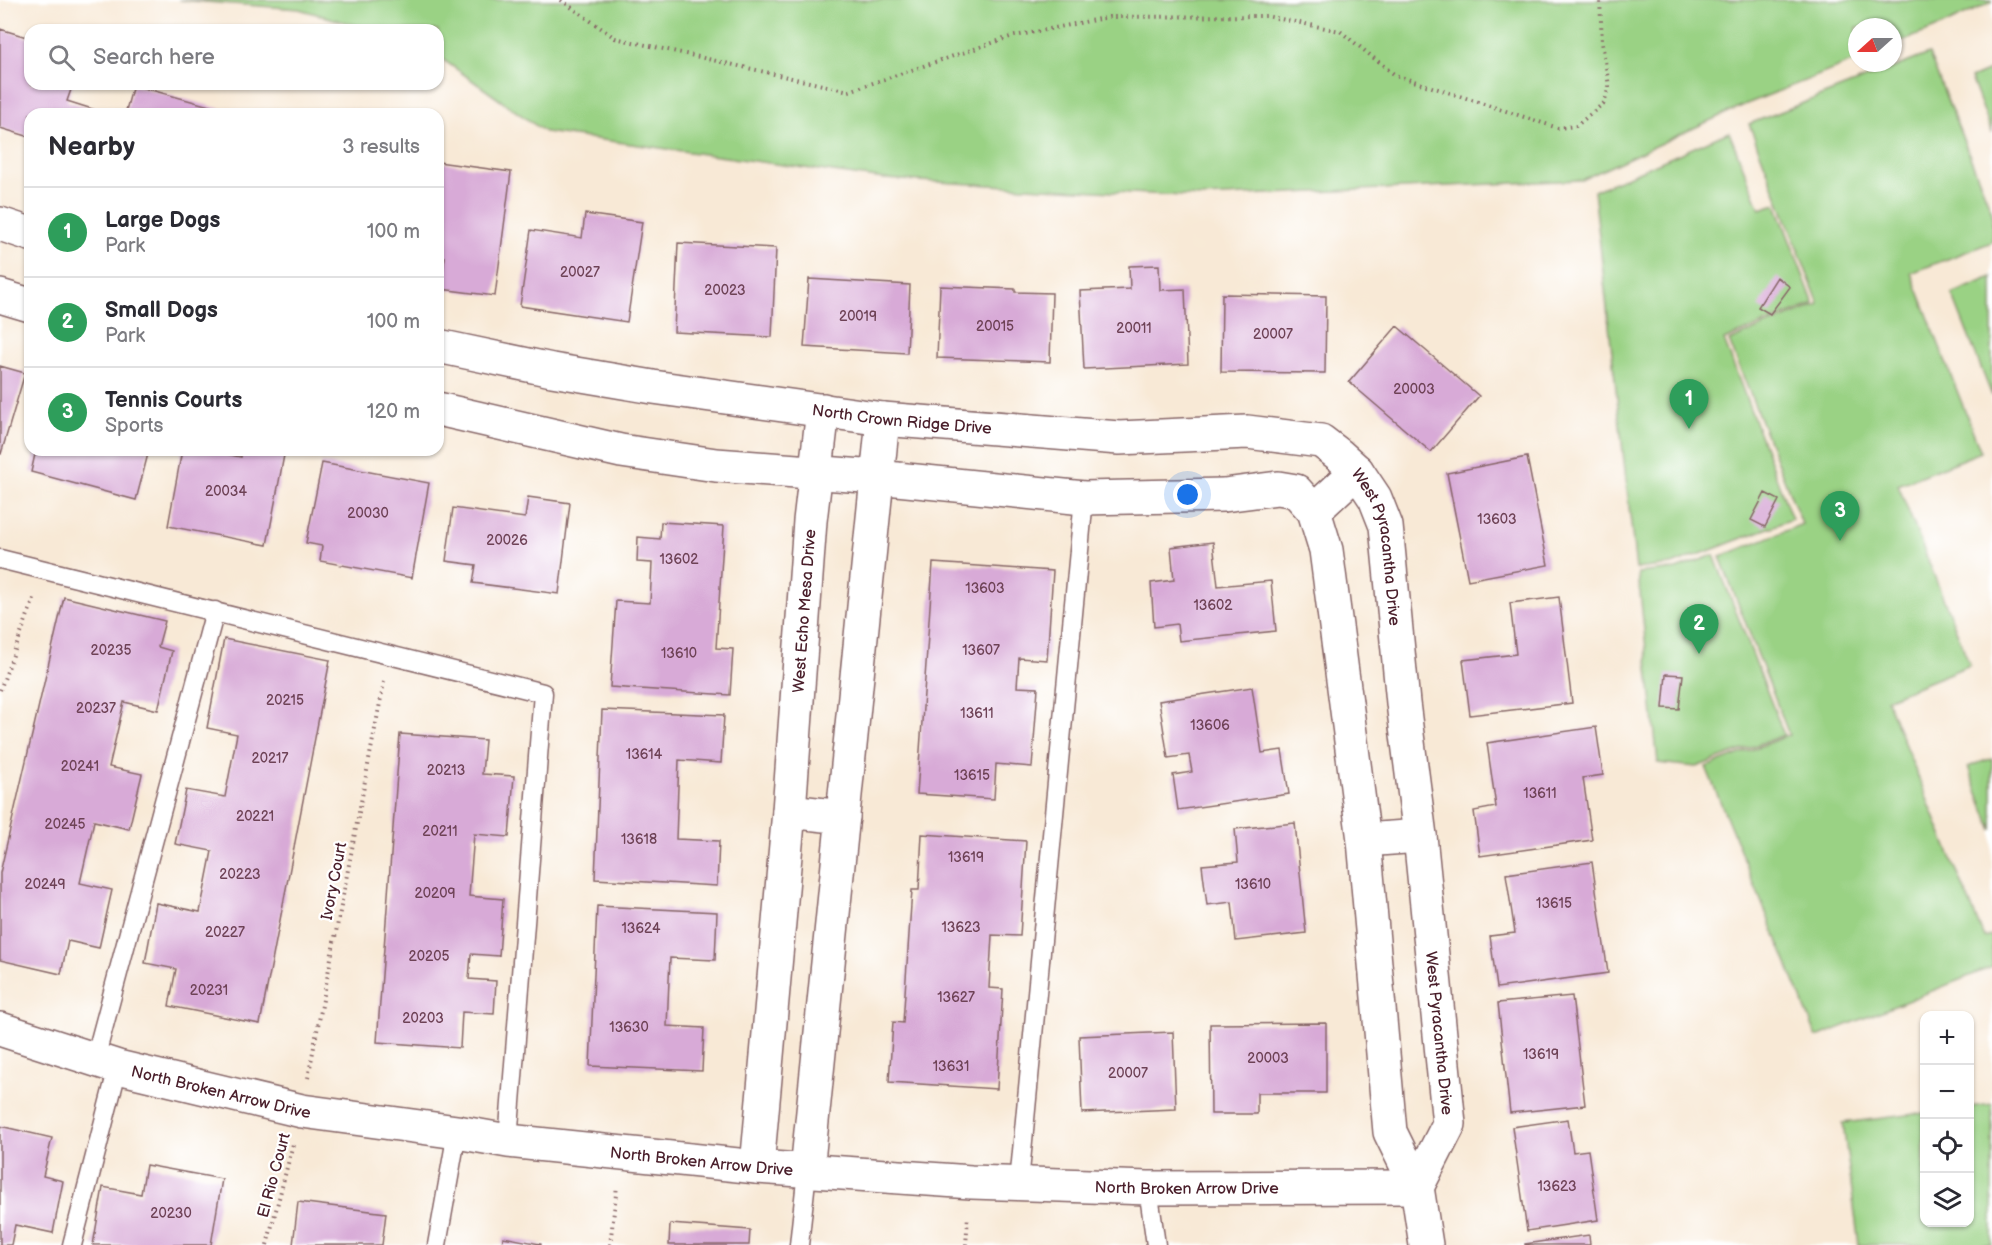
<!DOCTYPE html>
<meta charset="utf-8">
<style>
:root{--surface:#fff;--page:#f7f7f7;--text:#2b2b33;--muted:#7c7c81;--line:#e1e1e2;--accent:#0b8043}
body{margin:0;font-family:"Balsamiq Sans",sans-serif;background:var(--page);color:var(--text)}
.controls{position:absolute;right:18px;bottom:18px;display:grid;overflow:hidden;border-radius:12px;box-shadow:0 2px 4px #0004}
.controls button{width:54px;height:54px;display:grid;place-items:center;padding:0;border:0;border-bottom:2px solid var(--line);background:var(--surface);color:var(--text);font:30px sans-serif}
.compass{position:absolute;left:1848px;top:18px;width:54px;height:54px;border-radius:50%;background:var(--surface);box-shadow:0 2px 4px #0004;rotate:249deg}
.you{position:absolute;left:1188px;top:495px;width:21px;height:21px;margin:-15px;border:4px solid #fff;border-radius:50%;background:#1a73e8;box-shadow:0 0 0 9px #1a73e833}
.badge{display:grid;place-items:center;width:39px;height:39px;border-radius:50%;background:var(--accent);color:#fff;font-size:20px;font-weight:700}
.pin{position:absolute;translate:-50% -50px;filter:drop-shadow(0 2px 3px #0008)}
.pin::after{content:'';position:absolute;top:32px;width:21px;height:18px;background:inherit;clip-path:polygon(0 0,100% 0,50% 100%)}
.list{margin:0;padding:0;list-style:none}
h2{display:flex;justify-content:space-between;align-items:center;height:78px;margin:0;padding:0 24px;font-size:26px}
h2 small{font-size:20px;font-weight:400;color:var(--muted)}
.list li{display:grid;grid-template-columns:39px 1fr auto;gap:18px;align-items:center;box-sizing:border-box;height:90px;padding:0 24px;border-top:2px solid var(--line)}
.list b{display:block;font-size:22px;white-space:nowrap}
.list p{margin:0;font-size:20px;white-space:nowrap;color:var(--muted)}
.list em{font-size:20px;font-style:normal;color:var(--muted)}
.icon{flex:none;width:33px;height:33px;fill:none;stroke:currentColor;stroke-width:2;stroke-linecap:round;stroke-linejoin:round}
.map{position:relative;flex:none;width:1992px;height:1245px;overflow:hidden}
.search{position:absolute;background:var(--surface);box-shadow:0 2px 4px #0004;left:24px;top:24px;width:420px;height:66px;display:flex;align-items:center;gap:15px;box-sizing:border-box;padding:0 21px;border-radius:18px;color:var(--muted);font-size:22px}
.panel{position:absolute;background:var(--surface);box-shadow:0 2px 4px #0004;left:24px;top:108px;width:420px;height:348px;border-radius:18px}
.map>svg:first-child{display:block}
.green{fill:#9ad284;stroke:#727858;stroke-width:1.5}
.building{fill:#d8aad7}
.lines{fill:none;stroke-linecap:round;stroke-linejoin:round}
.lane-casing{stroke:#876667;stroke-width:21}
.street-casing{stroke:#876667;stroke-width:36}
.path{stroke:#876667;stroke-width:4;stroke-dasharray:1.5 4.5;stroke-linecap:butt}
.lane{stroke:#fff;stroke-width:18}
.street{stroke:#fff;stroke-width:33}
.labels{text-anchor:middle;stroke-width:4.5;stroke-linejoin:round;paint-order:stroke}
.number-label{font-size:14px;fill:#6e4256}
.street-label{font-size:16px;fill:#4a1f2b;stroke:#fff}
</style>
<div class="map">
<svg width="1992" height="1245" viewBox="0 0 1992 1245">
<rect width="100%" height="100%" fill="#fff"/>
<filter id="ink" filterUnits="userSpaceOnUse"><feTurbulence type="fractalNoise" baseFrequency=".0167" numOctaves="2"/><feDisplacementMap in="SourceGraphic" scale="12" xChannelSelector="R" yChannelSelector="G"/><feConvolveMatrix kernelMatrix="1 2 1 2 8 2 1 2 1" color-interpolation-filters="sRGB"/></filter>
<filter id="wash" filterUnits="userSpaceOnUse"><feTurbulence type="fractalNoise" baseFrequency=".008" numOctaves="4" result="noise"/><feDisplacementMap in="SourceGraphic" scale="24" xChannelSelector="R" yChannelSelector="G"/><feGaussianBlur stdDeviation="1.35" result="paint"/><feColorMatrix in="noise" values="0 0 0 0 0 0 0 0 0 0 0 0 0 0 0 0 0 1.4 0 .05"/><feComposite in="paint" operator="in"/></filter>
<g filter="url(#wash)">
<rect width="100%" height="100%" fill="#f8e9d6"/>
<path class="green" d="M179,0H1992V2L1941,26L1893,45V27H1857V60L1744,105L1581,180L1202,197L884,179L545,132L438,56V30H372L299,9Z
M1929,54L1992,212V242L1911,273L1981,452L1898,485L1970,665L1886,699L1984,937L1992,935V967L1817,1037L1706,767L1789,735L1720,557L1802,524L1729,341L1819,304L1749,124Z
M1992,69V133L1971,78Z
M1729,132L1760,209L1776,204L1814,304L1724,340L1792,519L1672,565L1636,569L1594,191Z
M1992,277V396L1952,294Z
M1714,555L1784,735L1696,767L1658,763L1638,573L1676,569Z
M1992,758V830L1968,767Z
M1992,1104V1245H1859L1843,1123L1924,1113V1222H1970V1107Z"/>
<g id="blocks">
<path class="building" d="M0,29L30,38V84H73L67,101L108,114H30V137L0,128Z
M133,85L235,113V114H125Z
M438,162L511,172L495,296L441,289L445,257L438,256Z
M585,214L642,222L627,322L520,306L531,230L582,238Z
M678,243L776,248L772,337L674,332Z
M1159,265L1160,290L1185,289L1188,364L1084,369L1080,291L1130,289L1129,266Z
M1777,277L1790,287L1770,314L1758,307Z
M809,279L910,285L907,353L804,347Z
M940,286L1015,289V292L1052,293L1050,362L937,358Z
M1222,294L1326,296L1325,373L1221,372Z
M1397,326L1479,396L1431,452L1349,382Z
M0,366L25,373L1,454H0Z
M36,450H149L136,500L31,472Z
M182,450H207L241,457L242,450H285L267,545L168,526Z
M1527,457L1548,565L1468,580L1447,473Z
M322,463L429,483L412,578L320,561L322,546L306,543Z
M1765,493L1779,500L1765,527L1751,520Z
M528,497L570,503L559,594L473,583L476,565L446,561L453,508L525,518Z
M661,522L724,526L716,648L733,649L730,695L610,687L616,601L650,603L652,563L637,562L638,537L660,539Z
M1213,542L1218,586L1271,581L1276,631L1179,641L1177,624L1154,627L1151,583L1174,580L1171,547Z
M933,563L1053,571L1047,660L1019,658L1017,687L1038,688L1032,767L996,764L994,799L917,794Z
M64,597L165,621L158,647L172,651L158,710L124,702L109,767L142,774L129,829L94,821L80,883L112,890L99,948L68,941L61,974L0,960V873Z
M1559,597L1572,703L1470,715L1463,660L1516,654L1510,603Z
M224,639L330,660L260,1024L169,1006L176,969L145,963L156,903L200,912L212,851L175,844L186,790L225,797L237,734L207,728Z
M1666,674L1683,675L1679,709L1663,708Z
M1252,687L1262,753L1282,750L1289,794L1178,810L1173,775L1192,772L1189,755L1168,758L1159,701Z
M602,710L724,715L721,763L679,760L676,839L719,841L717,886L595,879Z
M1596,727L1603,775L1583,778L1592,840L1480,856L1474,811L1496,807L1487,743Z
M400,734L485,740L482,774L514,776L509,837L474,834L469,896L503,899L499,956L471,954L469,979L496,981L494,1014L462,1012L460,1048L377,1042Z
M1295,823L1306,933L1236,941L1232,902L1207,905L1202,865L1238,862L1235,829Z
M922,834L1026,841L1020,936L992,935L989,988L1003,989L997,1089L889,1082L893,1022L903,1023L912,890H919Z
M1592,862L1608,973L1497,988L1490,936L1515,933L1506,874Z
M597,906L717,912L715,960L670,958L667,1026L704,1028L702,1071L590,1066Z
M1572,996L1585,1105L1510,1113L1498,1003Z
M1326,1023V1093H1257V1114H1211L1210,1024Z
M1173,1032L1176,1109L1082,1113L1079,1036Z
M1568,1119L1573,1152L1588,1150L1598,1220L1527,1231L1512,1127Z
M0,1126L52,1138L43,1176L63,1181L53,1233L15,1225L11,1245H0Z
M146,1165L222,1179L211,1245H93L103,1187L141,1194Z
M298,1202L386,1213L382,1245H293Z
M670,1224L750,1230L749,1245H669Z
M1589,1235L1590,1245H1525V1244Z
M503,1237L541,1244V1245H502Z"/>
</g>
</g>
<g filter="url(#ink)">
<use href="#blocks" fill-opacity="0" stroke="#876667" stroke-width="1.5"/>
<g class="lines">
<g class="lane-casing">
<path id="lane" d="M0,559L543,693L508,1141
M95,1059L215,611
M1019,1183L1084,498
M1148,1188L1156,1245
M72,1245L118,1067
M437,1245L457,1132
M799,1245L807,1171"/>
</g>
<g class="street-casing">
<g id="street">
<path d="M0,224L30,234"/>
<path d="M0,296L30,305"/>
<path id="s1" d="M438,346L552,370L653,387L883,419L1119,438L1247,432L1321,441L1338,454L1357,471L1375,498L1386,526L1403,703L1420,836L1449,1124L1417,1187"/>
<path d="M438,409L621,451L716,465L877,477L1084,498L1224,495L1278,488L1296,491L1314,511L1326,550L1364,840L1390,1132L1417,1187L1426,1245"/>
<path d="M1314,511L1357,471"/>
<path d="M789,811L843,817"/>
<path d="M1364,840L1420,836"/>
<path id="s2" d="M0,1029L118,1067L302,1111L457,1132L508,1141L757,1167L971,1182L1148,1188L1417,1187"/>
<path id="s3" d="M757,1167L789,811L810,521L823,410"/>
<path d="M807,1171L883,419"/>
</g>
</g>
<path class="path" d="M561,0L615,38L849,91L1010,37L1109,17L1266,16L1340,31L1395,75L1558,128L1576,126L1604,103L1609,86L1602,42L1600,0
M0,690L35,596
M308,1078L384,682
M267,1245L293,1144
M610,1245L617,1186
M966,1245L968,1216"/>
<use href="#lane" class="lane"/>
<use href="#street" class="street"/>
</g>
</g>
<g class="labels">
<g class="number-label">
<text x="580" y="277">20027</text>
<text x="725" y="295">20023</text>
<text x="858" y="321">20019</text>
<text x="995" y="331">20015</text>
<text x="1134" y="333">20011</text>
<text x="1273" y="339">20007</text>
<text x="1414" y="394">20003</text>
<text x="226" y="496">20034</text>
<text x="368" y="518">20030</text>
<text x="1497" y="524">13603</text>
<text x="507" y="545">20026</text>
<text x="679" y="564">13602</text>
<text x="985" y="593">13603</text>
<text x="1213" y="610">13602</text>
<text x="111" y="655">20235</text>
<text x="981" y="655">13607</text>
<text x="679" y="658">13610</text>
<text x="285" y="705">20215</text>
<text x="96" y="713">20237</text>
<text x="977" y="718">13611</text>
<text x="1210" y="730">13606</text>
<text x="644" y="759">13614</text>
<text x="270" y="763">20217</text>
<text x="80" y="771">20241</text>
<text x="446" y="775">20213</text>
<text x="972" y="780">13615</text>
<text x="1540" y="798">13611</text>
<text x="255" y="821">20221</text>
<text x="65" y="829">20245</text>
<text x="440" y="836">20211</text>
<text x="639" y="844">13618</text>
<text x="966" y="862">13619</text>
<text x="240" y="879">20223</text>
<text x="45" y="889">20249</text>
<text x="1253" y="889">13610</text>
<text x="435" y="898">20209</text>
<text x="1554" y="908">13615</text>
<text x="961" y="932">13623</text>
<text x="641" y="933">13624</text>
<text x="225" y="937">20227</text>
<text x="429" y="961">20205</text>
<text x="209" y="995">20231</text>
<text x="956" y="1002">13627</text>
<text x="423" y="1023">20203</text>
<text x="629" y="1032">13630</text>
<text x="1541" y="1059">13619</text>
<text x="1268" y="1063">20003</text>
<text x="951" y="1071">13631</text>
<text x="1128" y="1078">20007</text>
<text x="1557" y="1191">13623</text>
<text x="171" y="1218">20230</text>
</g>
<g class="street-label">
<text dy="6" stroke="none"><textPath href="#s1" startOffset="470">North Crown Ridge Drive</textPath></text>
<text dy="6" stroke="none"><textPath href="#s1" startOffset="1018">West Pyracantha Drive</textPath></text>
<text dy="6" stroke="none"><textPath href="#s3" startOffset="558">West Echo Mesa Drive</textPath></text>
<text transform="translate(333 881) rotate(-79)" y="6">Ivory Court</text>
<text dy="6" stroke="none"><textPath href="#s1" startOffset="1510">West Pyracantha Drive</textPath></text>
<text dy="6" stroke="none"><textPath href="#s2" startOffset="230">North Broken Arrow Drive</textPath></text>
<text dy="6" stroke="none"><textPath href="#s2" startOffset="716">North Broken Arrow Drive</textPath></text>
<text transform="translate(273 1175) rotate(-75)" y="6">El Rio Court</text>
<text dy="6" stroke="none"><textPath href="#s2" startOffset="1202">North Broken Arrow Drive</textPath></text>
</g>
</g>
</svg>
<div class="controls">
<button>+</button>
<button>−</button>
<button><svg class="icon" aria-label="locate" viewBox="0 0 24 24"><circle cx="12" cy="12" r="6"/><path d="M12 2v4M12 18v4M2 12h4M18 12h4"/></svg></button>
<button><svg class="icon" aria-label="layers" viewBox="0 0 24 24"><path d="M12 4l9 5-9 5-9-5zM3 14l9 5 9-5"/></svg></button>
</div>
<svg class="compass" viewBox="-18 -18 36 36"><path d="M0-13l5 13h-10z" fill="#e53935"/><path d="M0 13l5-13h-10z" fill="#7c7c81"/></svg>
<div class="you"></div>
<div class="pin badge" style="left:1689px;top:429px;background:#2e9e5b">1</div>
<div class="pin badge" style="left:1699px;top:654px;background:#2e9e5b">2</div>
<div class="pin badge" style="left:1840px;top:541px;background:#2e9e5b">3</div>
<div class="search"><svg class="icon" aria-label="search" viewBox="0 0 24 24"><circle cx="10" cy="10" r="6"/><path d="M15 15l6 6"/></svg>Search here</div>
<section class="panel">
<h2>Nearby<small>3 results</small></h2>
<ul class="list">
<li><span class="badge" style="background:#2e9e5b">1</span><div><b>Large Dogs</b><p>Park</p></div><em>100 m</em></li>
<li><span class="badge" style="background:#2e9e5b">2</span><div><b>Small Dogs</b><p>Park</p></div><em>100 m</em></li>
<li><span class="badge" style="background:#2e9e5b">3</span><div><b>Tennis Courts</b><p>Sports</p></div><em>120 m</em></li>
</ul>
</section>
</div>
